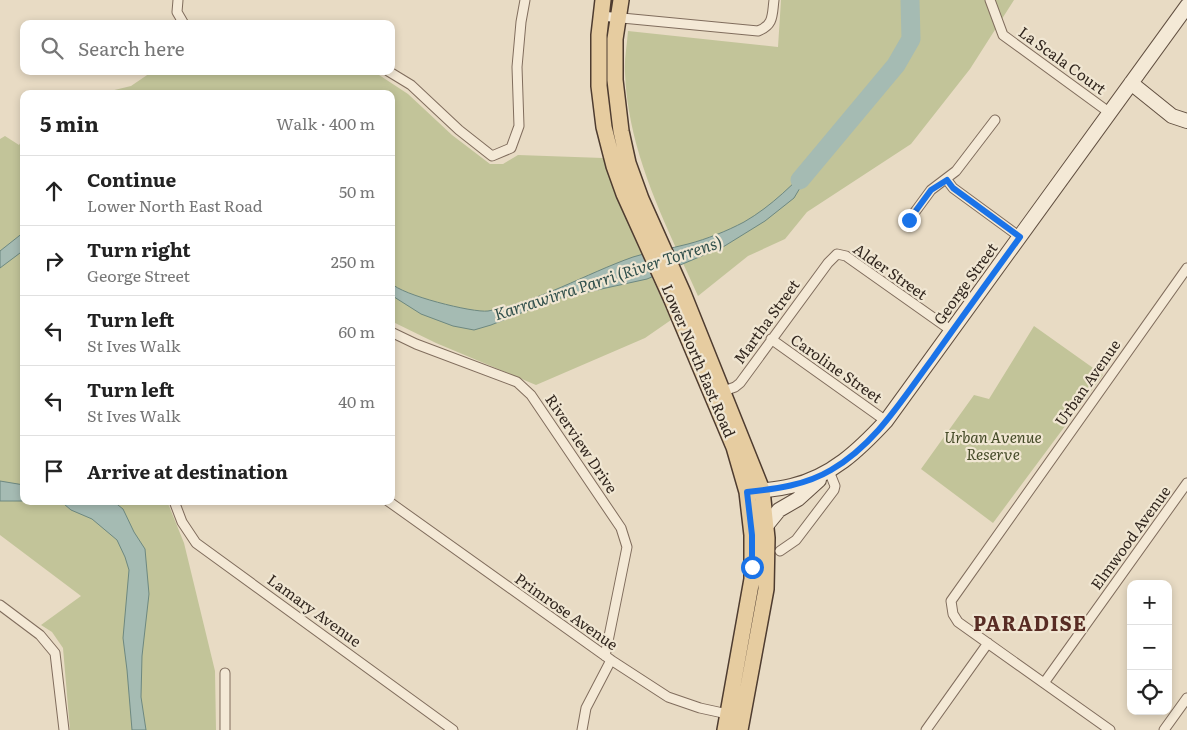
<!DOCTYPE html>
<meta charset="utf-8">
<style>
:root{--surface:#fff;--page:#f2f2f2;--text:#222;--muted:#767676;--line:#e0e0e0}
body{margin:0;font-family:Literata,serif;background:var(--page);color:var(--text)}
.controls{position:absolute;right:15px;bottom:15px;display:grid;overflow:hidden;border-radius:10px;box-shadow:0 2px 8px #0003}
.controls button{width:45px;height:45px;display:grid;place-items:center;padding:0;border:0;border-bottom:1px solid var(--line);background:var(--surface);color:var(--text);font:25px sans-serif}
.stop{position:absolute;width:15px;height:15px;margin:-11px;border:4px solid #1a73e8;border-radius:50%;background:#fff}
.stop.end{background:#1a73e8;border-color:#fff;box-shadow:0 1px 5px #0008}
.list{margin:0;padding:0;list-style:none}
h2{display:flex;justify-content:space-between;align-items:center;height:65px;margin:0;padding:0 20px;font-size:21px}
h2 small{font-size:16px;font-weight:400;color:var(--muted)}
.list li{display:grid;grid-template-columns:32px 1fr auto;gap:15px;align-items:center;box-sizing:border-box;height:70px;padding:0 20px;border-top:1px solid var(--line)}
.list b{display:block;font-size:19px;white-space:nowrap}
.list p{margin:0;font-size:16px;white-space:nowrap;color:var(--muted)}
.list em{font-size:16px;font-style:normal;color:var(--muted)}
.icon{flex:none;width:28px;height:28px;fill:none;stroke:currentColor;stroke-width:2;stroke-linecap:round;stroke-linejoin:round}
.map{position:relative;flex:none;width:1187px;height:730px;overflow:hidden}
.search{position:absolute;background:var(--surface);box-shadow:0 2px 8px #0003;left:20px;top:20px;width:375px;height:55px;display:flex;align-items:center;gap:12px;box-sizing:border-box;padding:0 18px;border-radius:10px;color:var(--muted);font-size:19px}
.panel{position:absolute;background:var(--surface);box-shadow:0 2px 8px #0003;left:20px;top:90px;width:375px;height:415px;border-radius:10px}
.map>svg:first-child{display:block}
.green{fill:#c2c499}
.water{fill:#a5bbb3;stroke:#6d8880}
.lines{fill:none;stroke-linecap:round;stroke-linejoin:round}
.river{stroke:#a5bbb3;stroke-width:19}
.street-casing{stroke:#806d5d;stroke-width:11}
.secondary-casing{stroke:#614f40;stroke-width:16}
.primary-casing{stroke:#4e3c30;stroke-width:18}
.street{stroke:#f4e9d6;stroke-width:9}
.secondary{stroke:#f4e9d6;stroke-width:14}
.primary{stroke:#e6cca0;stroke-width:15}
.route{stroke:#1a73e8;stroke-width:6}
.labels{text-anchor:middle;stroke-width:4.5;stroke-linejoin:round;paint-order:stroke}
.street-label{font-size:15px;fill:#32271f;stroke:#f0e6d2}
.park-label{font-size:15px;font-style:italic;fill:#454b28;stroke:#f0e6d2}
.water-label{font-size:16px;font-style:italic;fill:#304f4b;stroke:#f0e6d2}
.district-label{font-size:20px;font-weight:bold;letter-spacing:1px;fill:#582c24;stroke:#f0e6d2}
</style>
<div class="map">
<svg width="1187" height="730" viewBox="0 0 1187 730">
<rect width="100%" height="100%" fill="#e8dbc4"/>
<path class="green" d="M781,0H1014L970,69L911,144L807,212L785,239L748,256L698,296C666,225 628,153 625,73C624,60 627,45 628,31L778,47Z
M153,71H354L376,73L408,94L452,135L490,164H503L518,155L603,158L633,235L671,320L645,338L536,385L436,343L391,321V94H98L131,86Z
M5,136L19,145L24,137V501H167L184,543L215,671L216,730H70L63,648L52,632L41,625L81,596L0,535V139Z
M1034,326L1103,375L993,523L921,469L974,395L989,399Z"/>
<path class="water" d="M816,161L794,198L765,221L723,247L647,279L556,299L491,325L474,330L453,326L421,314L391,295V283C401,295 473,313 488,311C539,302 585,274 633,257C651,251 670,249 688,244C707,239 727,231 744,222C772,206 794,183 816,161Z
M24,232V250L0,268V251Z
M0,481L24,485V501H0Z
M42,501H113L123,509L134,532L145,549L149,594L142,656L141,697L146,730H132L127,670L123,638L129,570L125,557L117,540L92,519L71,510L64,504Z"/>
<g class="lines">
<path class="river" d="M800,180L896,65L911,39L910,0"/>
<g class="street-casing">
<path id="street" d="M178,0L177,12L184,24
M990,0L1003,35L1110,113
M601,16L758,31C774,25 772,15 774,0
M388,71L411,85L459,130L492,156L511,148L519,126L517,67L521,22L525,0
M947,180L953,188L1020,237
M909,220L931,190L956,171L995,120
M391,332L416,344L517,382L531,395L621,528L627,547L605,656
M771,339L886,421
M718,393L735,387L740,383L828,263L837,254L846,256L952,331
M174,501L182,522L196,543L453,730
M388,501L611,660L668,697L700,708L732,715
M780,551L796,540L834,490L835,486L829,471
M0,605L40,635L55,653L64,730
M1044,683L1187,483
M225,730V673
M582,730L586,708L611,660
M926,730L988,643
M1110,730L958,622L953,614L951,601L1187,268
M1164,730L1187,698"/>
</g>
<g class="secondary-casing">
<path id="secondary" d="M1131,83L1172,116L1187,121
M752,492C765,490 779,489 791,486C831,477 859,450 886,421L1187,6
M766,526L779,510L798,499L819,480"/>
</g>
<g class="primary-casing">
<path id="primary" d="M603,0L599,35V86L604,127L614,166L624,194L672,300L734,447L747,492L752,535V579L725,730
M621,0L615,39V80L621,131L628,163L641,199L683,293L762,490L767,538L766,589L740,730"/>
</g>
<use href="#street" class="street"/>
<use href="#secondary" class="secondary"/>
<use href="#primary" class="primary"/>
</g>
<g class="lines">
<path class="route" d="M752,567V535L747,492C776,489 806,485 831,470C876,444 903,398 933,358C962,317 991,277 1020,237L953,188L947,180L931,190L909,220"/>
</g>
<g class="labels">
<g class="street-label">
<text transform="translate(1062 61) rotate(36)" y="5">La Scala Court</text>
<text transform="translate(890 272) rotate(35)" y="5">Alder Street</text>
<text transform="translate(966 284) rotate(-54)" y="5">George Street</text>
<text transform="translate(767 322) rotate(-54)" y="5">Martha Street</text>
<text transform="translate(698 361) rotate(67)" y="5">Lower North East Road</text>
<text transform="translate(836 369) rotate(35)" y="5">Caroline Street</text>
<text transform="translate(1088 383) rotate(-55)" y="5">Urban Avenue</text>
<text transform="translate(581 444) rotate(56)" y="5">Riverview Drive</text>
<text transform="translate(1131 538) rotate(-54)" y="5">Elmwood Avenue</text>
<text transform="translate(314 611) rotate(36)" y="5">Lamary Avenue</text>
<text transform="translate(566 612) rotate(35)" y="5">Primrose Avenue</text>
</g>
<g class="park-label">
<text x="993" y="443">Urban Avenue<tspan x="993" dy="17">Reserve</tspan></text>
</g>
<g class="water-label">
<text transform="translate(608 278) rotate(-18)" y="6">Karrawirra Parri (River Torrens)</text>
</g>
<g class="district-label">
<text x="1030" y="631">PARADISE</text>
</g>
</g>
</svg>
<div class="controls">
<button>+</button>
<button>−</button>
<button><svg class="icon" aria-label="locate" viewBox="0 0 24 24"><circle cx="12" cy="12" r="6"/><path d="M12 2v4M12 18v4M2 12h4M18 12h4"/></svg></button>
</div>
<div class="stop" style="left:752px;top:567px"></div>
<div class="stop end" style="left:909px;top:220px"></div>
<div class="search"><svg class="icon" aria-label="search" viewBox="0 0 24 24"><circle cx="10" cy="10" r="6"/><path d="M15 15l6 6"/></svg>Search here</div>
<section class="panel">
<h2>5 min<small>Walk · 400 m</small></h2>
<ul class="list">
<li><svg class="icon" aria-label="ahead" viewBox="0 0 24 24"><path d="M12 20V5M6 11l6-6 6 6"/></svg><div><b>Continue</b><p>Lower North East Road</p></div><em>50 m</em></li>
<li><svg class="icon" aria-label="right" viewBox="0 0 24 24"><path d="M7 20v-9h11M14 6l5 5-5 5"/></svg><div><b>Turn right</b><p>George Street</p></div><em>250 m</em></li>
<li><svg class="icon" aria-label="left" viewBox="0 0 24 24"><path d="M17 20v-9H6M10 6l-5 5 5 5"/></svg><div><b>Turn left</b><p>St Ives Walk</p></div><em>60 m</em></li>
<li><svg class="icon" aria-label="left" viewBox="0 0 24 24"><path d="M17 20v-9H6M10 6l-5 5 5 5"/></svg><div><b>Turn left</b><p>St Ives Walk</p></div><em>40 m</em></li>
<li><svg class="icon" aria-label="arrive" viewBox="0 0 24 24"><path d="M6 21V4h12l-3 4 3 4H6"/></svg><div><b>Arrive at destination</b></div></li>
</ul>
</section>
</div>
